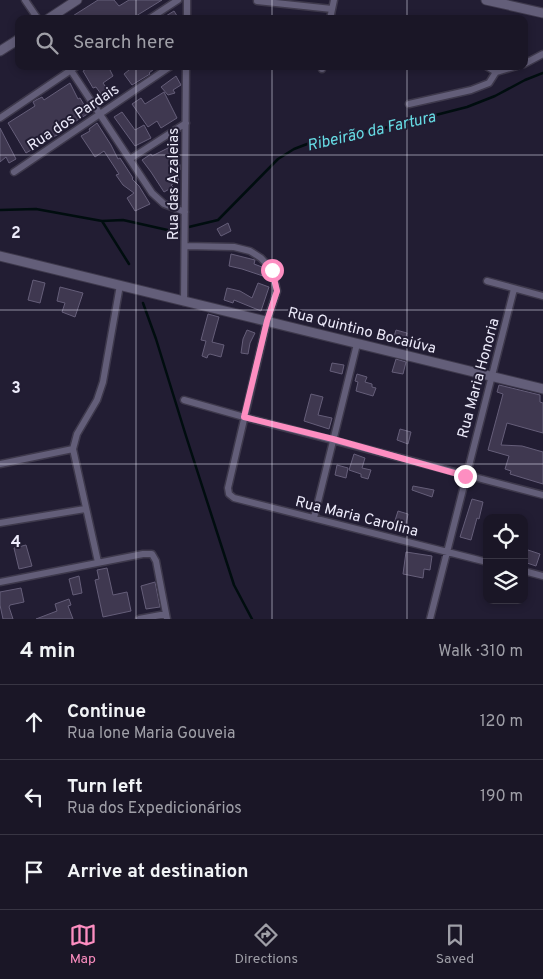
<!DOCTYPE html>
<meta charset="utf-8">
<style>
:root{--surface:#1a1626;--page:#272332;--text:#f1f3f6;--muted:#9f9fa7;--line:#383543;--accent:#fd8ec1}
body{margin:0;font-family:Overpass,sans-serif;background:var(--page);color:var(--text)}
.controls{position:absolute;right:15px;bottom:15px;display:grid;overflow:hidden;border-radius:10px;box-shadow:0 2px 8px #0003}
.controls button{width:45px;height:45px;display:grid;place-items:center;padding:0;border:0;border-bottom:1px solid var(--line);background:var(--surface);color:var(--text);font:25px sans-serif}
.stop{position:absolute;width:15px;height:15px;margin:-11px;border:4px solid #fd8ec1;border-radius:50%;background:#fff}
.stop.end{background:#fd8ec1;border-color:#fff;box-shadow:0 1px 5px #0008}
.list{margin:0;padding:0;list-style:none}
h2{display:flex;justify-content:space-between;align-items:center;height:65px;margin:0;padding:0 20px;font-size:21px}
h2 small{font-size:16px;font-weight:400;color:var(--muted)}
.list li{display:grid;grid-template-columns:32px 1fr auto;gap:15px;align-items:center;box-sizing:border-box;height:75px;padding:0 20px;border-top:1px solid var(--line)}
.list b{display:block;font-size:19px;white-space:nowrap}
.list p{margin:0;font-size:16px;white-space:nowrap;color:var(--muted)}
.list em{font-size:16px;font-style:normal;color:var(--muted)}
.icon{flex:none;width:28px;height:28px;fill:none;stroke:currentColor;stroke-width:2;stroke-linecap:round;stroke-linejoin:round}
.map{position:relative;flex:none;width:543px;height:619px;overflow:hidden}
.search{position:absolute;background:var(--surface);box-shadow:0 2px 8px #0003;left:15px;right:15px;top:15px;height:55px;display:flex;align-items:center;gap:12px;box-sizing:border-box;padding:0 18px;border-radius:10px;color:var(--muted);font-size:19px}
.sheet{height:290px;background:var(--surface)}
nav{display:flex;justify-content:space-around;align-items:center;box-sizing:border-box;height:70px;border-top:1px solid var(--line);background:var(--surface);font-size:14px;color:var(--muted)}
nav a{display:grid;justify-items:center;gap:2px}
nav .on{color:var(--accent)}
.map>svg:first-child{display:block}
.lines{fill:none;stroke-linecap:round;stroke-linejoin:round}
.stream{stroke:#000d0f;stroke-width:2.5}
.building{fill:#3f3850;stroke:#655e79}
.minor-casing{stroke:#3e394c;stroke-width:9}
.tertiary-casing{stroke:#3e394c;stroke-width:11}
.minor{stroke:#635e79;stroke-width:6}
.tertiary{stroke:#635e79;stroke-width:9}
.route{stroke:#fd8ec1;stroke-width:6}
.grid{fill:none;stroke:#edebfb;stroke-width:1;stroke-opacity:0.55}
.labels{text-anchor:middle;stroke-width:4;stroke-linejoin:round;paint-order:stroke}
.street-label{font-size:15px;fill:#edebfb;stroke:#221d33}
.water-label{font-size:16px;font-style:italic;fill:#66dbe4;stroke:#221d33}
.grid-label{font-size:16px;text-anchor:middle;font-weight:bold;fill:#edebfb;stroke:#221d33;stroke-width:4;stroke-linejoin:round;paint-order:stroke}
</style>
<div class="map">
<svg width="543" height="619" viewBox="0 0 543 619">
<rect width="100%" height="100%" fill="#221d33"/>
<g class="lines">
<path class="stream" d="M0,210L36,209L102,221L123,220L172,231L218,220L278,159L294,149L315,141L389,127L467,107L495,96L525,80L543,73
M102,221L129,264
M143,303L156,339L186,436L234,585L252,619"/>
</g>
<path class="building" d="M98,0H114L119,6L129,0H162L136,16L138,19H68Z
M174,11L179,19H161Z
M91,66H108L113,76L103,83L113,97L106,101L96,87L93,88L83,71Z
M134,66H158L149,73L150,74L132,85L124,74Z
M176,76L181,85L173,90L175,93L168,95L161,87Z
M70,83L78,99L80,98L89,113L60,131L61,133L33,147V149L26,153L8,123L35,106L33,102L36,100L42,97L44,100Z
M164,92L177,118L161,128L157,121L148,127L132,104L141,98L145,104Z
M122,112L135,130L144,125L151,138L135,146L114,117Z
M97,123L111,145L118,159L120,158L133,178L132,179L139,186L150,204L135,211L127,198L134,193L123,185L116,175L119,174L104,151L95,157L81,136L90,131L89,129Z
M0,128L16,159L9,163L6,157L0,162Z
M172,146L180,165V170L174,173L179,180L171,185L173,187L164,192L151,172L142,160L151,154L152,156Z
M228,223L231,231L221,236L217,229Z
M231,254L255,260L254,264L262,267L265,270L263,276L242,269L229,266Z
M33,280L45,283L40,303L28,300Z
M258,283L269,287L261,311L234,300L233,303L224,300L227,288L240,291L252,298Z
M60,287L83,293L75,317L62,312L65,303L57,301Z
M208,314L219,317L212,342L224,345L221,357L210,354L208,355L207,358L202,356L206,341L201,340Z
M247,330L255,333L250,343L248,354L241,353L243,339Z
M396,330L407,333L404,344L393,340Z
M396,359L406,362L403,374L392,372Z
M332,363L344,365L342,374L330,371Z
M357,374L367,377L365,382L372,384V387L376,388L373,396L356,391L358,382L355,381Z
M499,385L540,395V402L543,403V433L507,423L501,445L522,446L543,452V484L510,474L511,471L505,469L509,456L488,450L503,394L497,392Z
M311,394L323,397L318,415L332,418L329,429L304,421Z
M400,429L411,432L408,444L397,440Z
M354,454L365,458L362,468L371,470L368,479L361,477V474L349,470Z
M337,465L348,468L346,478L335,475Z
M413,486L434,490L432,497L412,490Z
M472,499L483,502L479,519L477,518L471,540L460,537Z
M398,511L408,514L405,530L393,527Z
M26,545L32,566L19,569L14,548Z
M528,550L540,554L536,566L524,562Z
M406,552L432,556L430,570L424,569L423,578L403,574Z
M107,568L113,595L127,592L131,611L103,617L95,580L99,579L97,570Z
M79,576L82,593L73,595L69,579Z
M155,582L160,607L146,609L141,586Z
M21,588L24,602L10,605L9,607L13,619H3L0,605V592Z
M69,599L71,605L68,606L73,619H36L57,611L55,604Z"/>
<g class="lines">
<g class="minor-casing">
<path id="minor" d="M25,0L38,19
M257,1L332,9
M149,19L178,0
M187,19V0
M330,19L334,0
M524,64L543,54
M68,66L152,193L164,204L185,212
M486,66L496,72L517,66
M322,69V66
M409,104L471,90L489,83L496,72
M0,118L77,66
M130,159L186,123
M14,172L171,66
M185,246L234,247L250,251L261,258L272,270L277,291L267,321L228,488L229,494L234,498L487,562
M487,281L543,296
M184,302L186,66
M184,400L244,417L543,495
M0,464L73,449
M314,518L357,344
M0,523L85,509
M98,562L73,449L77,434L97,400L103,382L120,285
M524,571L543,576
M0,582L143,554H152L156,561L167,619
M139,619L166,614
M430,619L514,289"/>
</g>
<g class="tertiary-casing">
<path id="tertiary" d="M486,0L543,13
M48,19L77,0
M0,51L19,39
M0,256L543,389"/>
</g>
<use href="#minor" class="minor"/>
<use href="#tertiary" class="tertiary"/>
</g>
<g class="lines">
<path class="route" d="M272,270L277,291L267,321L244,417L333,439L465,476"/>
</g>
<path class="grid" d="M136,0V19M272,0V19M407,0V19M136,66V619M272,66V619M407,66V619M0,155H543M0,310H543M0,464H543"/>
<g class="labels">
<g class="street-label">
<text transform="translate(73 117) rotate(-34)" y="5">Rua dos Pardais</text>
<text transform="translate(173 184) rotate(-90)" y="5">Rua das Azaleias</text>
<text transform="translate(362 330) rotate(14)" y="5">Rua Quintino Bocaiúva</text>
<text transform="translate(478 378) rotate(-75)" y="5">Rua Maria Honoria</text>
<text transform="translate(357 516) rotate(14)" y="5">Rua Maria Carolina</text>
</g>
<g class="water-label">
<text transform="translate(371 130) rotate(-13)" y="6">Ribeirão da Fartura</text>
</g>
</g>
<g class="grid-label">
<text x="16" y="238">2</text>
<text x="16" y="393">3</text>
<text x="16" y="547">4</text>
</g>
</svg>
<div class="controls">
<button><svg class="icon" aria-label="locate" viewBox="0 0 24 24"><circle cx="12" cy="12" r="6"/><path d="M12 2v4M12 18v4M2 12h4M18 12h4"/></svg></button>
<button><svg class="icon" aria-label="layers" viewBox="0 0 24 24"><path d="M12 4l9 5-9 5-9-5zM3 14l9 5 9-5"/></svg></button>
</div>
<div class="stop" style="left:272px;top:270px"></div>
<div class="stop end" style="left:465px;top:476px"></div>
<div class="search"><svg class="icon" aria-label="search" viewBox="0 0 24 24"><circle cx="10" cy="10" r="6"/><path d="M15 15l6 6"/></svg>Search here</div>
</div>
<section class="sheet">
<h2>4 min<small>Walk · 310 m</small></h2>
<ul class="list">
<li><svg class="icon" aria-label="ahead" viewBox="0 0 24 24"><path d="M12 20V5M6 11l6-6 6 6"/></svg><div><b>Continue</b><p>Rua Ione Maria Gouveia</p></div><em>120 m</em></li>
<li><svg class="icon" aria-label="left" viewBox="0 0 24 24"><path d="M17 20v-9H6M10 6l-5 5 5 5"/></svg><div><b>Turn left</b><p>Rua dos Expedicionários</p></div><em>190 m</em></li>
<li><svg class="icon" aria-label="arrive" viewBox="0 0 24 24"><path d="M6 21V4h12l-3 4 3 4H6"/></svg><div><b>Arrive at destination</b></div></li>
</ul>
</section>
<nav>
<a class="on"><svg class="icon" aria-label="map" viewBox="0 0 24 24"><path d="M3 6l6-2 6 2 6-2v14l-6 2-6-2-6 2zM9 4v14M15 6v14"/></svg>Map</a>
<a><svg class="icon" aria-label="directions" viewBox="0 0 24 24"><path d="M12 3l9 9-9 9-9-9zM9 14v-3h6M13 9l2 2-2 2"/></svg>Directions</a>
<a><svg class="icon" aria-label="saved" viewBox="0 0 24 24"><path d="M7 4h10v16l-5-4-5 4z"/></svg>Saved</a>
</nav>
